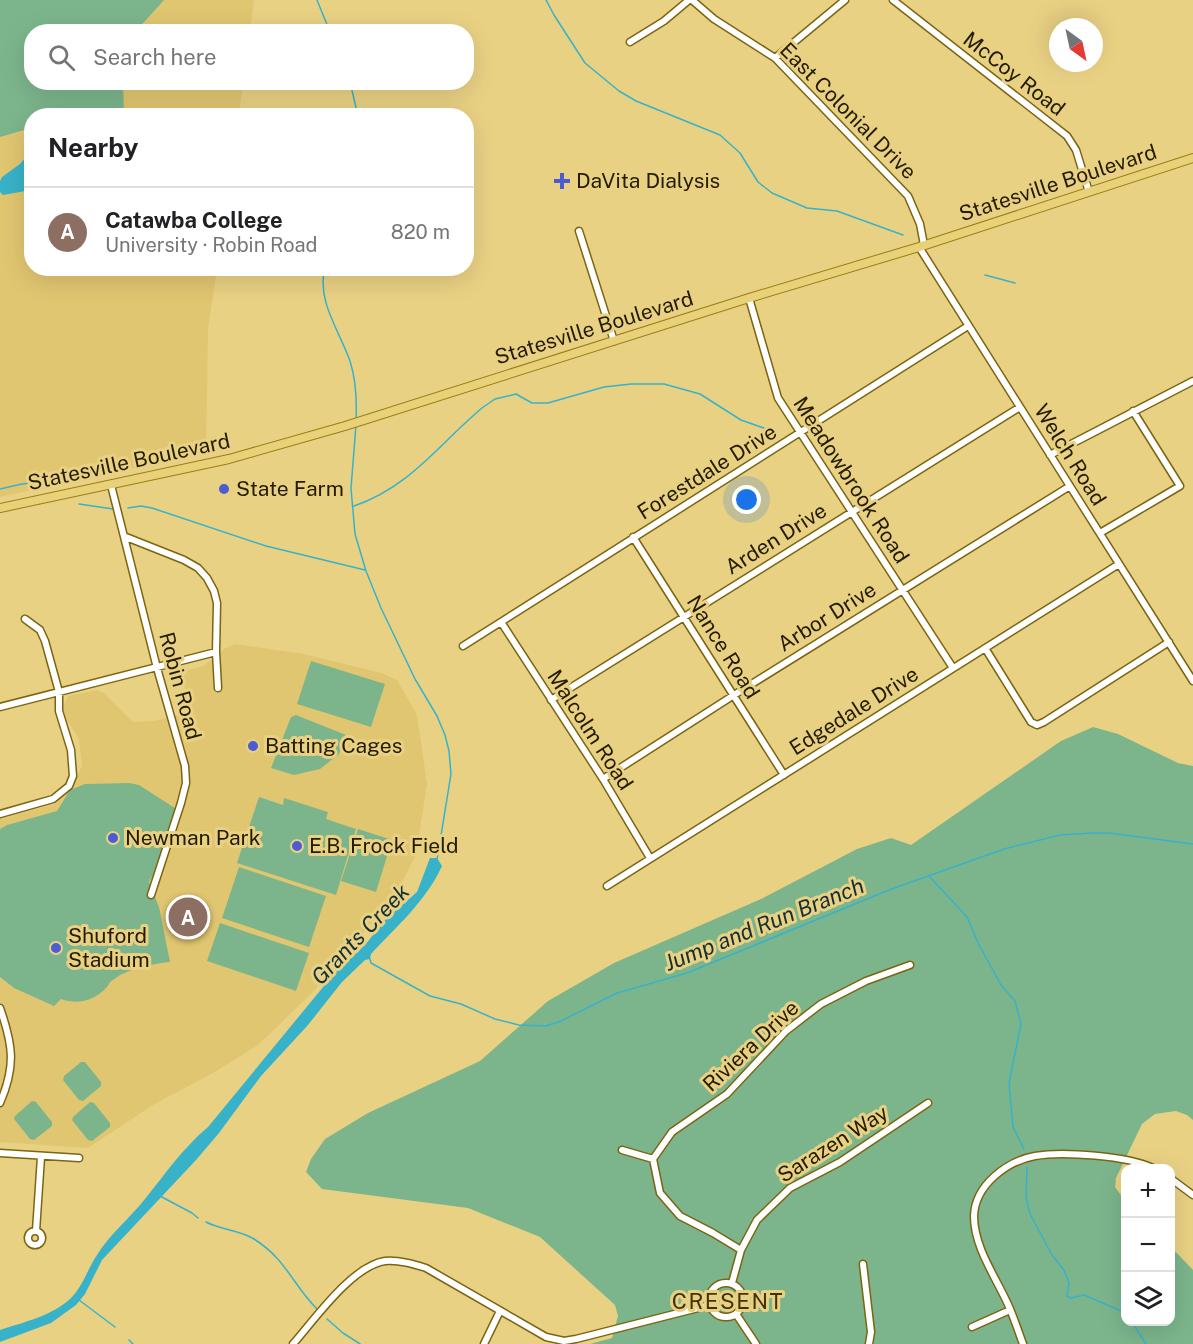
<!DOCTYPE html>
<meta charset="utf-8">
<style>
:root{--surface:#fff;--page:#f2f2f2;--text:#202124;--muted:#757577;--line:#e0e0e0;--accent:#0b8043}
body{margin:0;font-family:"Public Sans",sans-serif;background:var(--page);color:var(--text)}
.controls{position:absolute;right:18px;bottom:18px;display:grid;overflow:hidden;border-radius:12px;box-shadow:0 6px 24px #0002}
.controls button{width:54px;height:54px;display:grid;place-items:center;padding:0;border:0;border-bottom:2px solid var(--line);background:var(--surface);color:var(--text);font:30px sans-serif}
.compass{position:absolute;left:1049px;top:18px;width:54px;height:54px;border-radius:50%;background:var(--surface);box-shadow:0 6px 24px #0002;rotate:147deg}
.you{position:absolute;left:747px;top:500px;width:21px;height:21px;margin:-15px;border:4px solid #fff;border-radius:50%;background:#1a73e8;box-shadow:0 0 0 9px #1a73e833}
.badge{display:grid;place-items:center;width:39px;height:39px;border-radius:50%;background:var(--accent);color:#fff;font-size:20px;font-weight:700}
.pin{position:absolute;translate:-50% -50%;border:3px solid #fff;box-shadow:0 2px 6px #0006}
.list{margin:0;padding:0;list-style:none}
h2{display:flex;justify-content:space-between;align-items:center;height:78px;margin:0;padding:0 24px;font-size:26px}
h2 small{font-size:20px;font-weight:400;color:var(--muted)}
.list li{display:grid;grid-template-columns:39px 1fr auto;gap:18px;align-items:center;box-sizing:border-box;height:90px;padding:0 24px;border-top:2px solid var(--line)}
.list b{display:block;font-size:22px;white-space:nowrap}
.list p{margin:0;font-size:20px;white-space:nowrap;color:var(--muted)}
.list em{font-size:20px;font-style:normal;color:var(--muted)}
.icon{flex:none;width:33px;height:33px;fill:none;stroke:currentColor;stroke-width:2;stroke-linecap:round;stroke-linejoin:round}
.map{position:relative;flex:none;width:1193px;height:1344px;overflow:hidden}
.search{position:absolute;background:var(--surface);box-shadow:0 6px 24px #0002;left:24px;top:24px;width:450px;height:66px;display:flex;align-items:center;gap:15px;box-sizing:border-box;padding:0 21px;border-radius:24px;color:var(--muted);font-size:22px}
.panel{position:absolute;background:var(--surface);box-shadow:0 6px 24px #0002;left:24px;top:108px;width:450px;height:168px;border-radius:24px}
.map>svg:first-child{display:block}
.built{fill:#e1c671}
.green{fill:#7cb58c}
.water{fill:#38b2c9}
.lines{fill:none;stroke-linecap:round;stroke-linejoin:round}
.stream{stroke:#38b2c9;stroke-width:1.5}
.minor-casing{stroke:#7b6511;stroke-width:9}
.major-casing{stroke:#997e14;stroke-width:10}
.minor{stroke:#fff;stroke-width:6}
.major{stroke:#e8d179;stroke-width:8}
.poi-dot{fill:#4c5cd2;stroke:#e9d184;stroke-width:2}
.labels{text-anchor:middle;stroke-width:6;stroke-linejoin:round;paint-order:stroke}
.street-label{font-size:21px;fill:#241b00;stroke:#e9d184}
.poi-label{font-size:21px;fill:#241b00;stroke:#e9d184;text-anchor:start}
.water-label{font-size:22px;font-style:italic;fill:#142e34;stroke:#e9d184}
.neighbourhood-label{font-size:22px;letter-spacing:1.5px;fill:#3f3409;stroke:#e9d184}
</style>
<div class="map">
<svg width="1193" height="1344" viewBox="0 0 1193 1344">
<rect width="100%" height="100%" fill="#e9d184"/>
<path class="built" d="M0,0H254L250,31L32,32V82L243,83L239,115L32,116V268L217,269L208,328L206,452L0,497Z
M235,644L304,654L382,673L397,680L417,715L427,784L416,855L395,895L316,989L258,1045L213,1073L153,1105L88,1148L0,1142V819L55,804L73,785L82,765L79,739L61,711L68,696L97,690L104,693L133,722L154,721L189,712L182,672L203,666L224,649Z"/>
<path class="green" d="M0,0H164L136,31L32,32V82L123,83L124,115L32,116L31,128L0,137Z
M311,661L385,684L371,727L297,704Z
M296,715L346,735L339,754L320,769L294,775L271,768L291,717Z
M1093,727L1118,734L1178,763L1193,766V1120L1187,1115L1176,1111L1155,1114L1142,1124L1116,1178L1115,1187L1125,1201L1126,1322H1170L1171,1247L1193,1270V1344H590L612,1338L618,1316L615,1305L540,1237L468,1208L322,1189L306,1172L311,1159L325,1139L368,1113L480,1061L548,1001L614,963L761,899L857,849L891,838L911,845L1061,741Z
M129,783L139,785L178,810L168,849L149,882L159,907L170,962C152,964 128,968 113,980C109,982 110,983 107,987C94,1001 78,1005 61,999L54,1006L14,988L0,977V829L7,825L57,811L70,790L85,784Z
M259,797L283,805L284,798L328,812L326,819L356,829L336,895L237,863Z
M358,829L392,840L376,892L341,881Z
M239,867L326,896L309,947L222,918Z
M220,923L309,953L296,991L207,961Z
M81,1062H85L101,1082V1086L83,1101L79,1100L63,1080L64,1076Z
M32,1101L36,1102L52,1122V1126L34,1140L30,1139L14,1119L15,1116Z
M90,1102L94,1103L110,1123V1127L92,1141L88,1140L72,1120L73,1117Z"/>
<path class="water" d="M31,151V190L3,195L0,192V181L2,177L20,164Z
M430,858H437L442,866C426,901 397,926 371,954L370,959L365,960L342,982L308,1025L261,1076L219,1133L196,1160L102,1260L85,1294L76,1305L51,1323L0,1342V1330C24,1322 52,1316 71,1298C83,1286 88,1268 97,1255C110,1234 130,1218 145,1199C166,1173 182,1149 208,1127L333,975L365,945L386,919L417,892Z"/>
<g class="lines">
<path class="stream" d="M317,0L330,32
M546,0L554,15L585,63L619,91L636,101L720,135L740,153L758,182L772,193L807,208L837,211L903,235
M350,82L358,116
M325,268C316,300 340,332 350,361C356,380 357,400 356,420
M985,275L1015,283
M356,425L351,488L355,534L366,571L381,608L415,679L437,716L445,735L449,751L451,774L437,860
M0,489L22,484L62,480
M79,504L113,509
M354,506C410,487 439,444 482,408L495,399L516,394L532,403H548L604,387L631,384H664L700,394L741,420L775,432
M128,508L141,506L152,508L266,546L365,570
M930,877L967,917L978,943L1001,985L1015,1001L1021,1024L1009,1083L1013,1127L1024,1149
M370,959L371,963L430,996L461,1004L495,1019L519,1025L545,1026L559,1022L617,993L687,973L889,890L1004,849L1060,835L1092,833H1109L1193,844
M1027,1167L1026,1197L1030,1214L1052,1255L1064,1270L1069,1283L1067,1296L1071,1298L1084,1295L1126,1313
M160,1196L192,1213L198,1218
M206,1222C221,1230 240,1230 254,1239C287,1260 292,1284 317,1309
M79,1300L115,1327
M327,1319L343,1333L360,1344
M1132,1322L1146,1344
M129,1340L133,1344"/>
<g class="minor-casing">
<path id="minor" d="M692,0L714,19L775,58L908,196L920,224L924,245
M893,0L1067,136L1076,150L1089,192
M630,42L664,21L689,0
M775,58L845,0
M579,231L614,341
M919,247L1193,681
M749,298L778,398L953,668
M1050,455L1193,381
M111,485L157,668L185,766L186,783L181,803L151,895
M1100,533L1180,486L1133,411
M126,537L184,560L198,568L207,578L214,591L217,603L216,652L218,688
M633,537L784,775
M501,622L603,779L650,858
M463,646L968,326
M985,648L1031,722L1037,725L1044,722L1169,642
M551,700L1020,407
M0,707L216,652
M603,779L734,695L1070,486
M0,814L53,799L69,786L73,776L71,750L59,711V692L45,641L40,630L25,619
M607,886L1119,564
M0,1008C13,1045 16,1066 0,1103
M622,1150L653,1159
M0,1153L79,1158
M1170,1178L1193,1195
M36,1231L41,1157
M28 1238a7 7 0 1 1 14 0a7 7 0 1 1-14 0Z
M741,1250L713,1233L680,1216L660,1193L653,1159L672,1132L727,1094L786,1031L821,1004L866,981L910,965
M863,1264L871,1332L869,1344
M709 1300a17 17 0 1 1 34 0a17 17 0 1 1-34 0Z
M732,1283L741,1250L757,1220L790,1188L840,1162L928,1103
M736,1314L756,1344
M972,1327L1010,1310
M293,1344C315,1319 352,1266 385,1261C400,1260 413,1264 426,1268L546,1337L564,1341L576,1339L710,1305
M484,1344L500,1311
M1023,1344C1019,1333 1015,1321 1010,1309C998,1280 974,1249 974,1216C975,1185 1007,1161 1035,1156C1063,1151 1128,1156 1153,1168"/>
</g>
<g class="major-casing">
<path id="major" d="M0,508L229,459L345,426L749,298L919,247L1193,158"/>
</g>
<use href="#minor" class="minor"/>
<use href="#major" class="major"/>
</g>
<g class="poi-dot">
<path d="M559 172h6v6h6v6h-6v6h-6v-6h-6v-6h6z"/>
<circle cx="224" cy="489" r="6"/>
<circle cx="253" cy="746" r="6"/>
<circle cx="113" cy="838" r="6"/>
<circle cx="297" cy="846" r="6"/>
<circle cx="56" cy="948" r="6"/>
</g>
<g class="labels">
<g class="street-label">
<text transform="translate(1014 74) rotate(38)" y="7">McCoy Road</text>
<text transform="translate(848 111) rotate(45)" y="7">East Colonial Drive</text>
<text transform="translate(1058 183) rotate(-18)" y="7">Statesville Boulevard</text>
<text transform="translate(594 328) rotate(-17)" y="7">Statesville Boulevard</text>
<text transform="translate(1070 455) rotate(58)" y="7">Welch Road</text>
<text transform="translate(129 462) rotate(-12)" y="7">Statesville Boulevard</text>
<text transform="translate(707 472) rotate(-32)" y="7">Forestdale Drive</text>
<text transform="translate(851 480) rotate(57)" y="7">Meadowbrook Road</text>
<text transform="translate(776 539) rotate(-32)" y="7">Arden Drive</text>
<text transform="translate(827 617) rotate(-32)" y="7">Arbor Drive</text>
<text transform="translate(723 647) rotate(58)" y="7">Nance Road</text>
<text transform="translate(180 686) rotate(75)" y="7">Robin Road</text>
<text transform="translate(854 711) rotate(-32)" y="7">Edgedale Drive</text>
<text transform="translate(590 730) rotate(57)" y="7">Malcolm Road</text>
<text transform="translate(751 1046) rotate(-43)" y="7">Riviera Drive</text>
<text transform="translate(833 1144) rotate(-32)" y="7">Sarazen Way</text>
</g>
<g class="poi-label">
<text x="576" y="188">DaVita Dialysis</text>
<text x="236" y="496">State Farm</text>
<text x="265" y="753">Batting Cages</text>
<text x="125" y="845">Newman Park</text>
<text x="309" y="853">E.B. Frock Field</text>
<text x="68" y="943">Shuford<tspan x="68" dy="24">Stadium</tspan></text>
</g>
<g class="water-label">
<text transform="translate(764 924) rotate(-22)" y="8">Jump and Run Branch</text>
<text transform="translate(360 934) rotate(-46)" y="8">Grants Creek</text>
</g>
<g class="neighbourhood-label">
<text x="728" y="1309">CRESENT</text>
</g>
</g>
</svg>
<div class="controls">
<button>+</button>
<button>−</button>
<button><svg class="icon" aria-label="layers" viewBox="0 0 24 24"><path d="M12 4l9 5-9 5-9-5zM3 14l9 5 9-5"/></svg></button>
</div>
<svg class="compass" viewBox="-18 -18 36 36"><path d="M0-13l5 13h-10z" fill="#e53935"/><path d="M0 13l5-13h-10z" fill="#757577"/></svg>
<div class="you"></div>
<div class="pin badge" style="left:188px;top:917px;background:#8d6e63">A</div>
<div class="search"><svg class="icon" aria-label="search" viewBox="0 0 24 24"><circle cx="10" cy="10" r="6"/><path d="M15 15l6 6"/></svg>Search here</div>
<section class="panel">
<h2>Nearby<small></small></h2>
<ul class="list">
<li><span class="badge" style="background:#8d6e63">A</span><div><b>Catawba College</b><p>University · Robin Road</p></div><em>820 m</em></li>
</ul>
</section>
</div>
